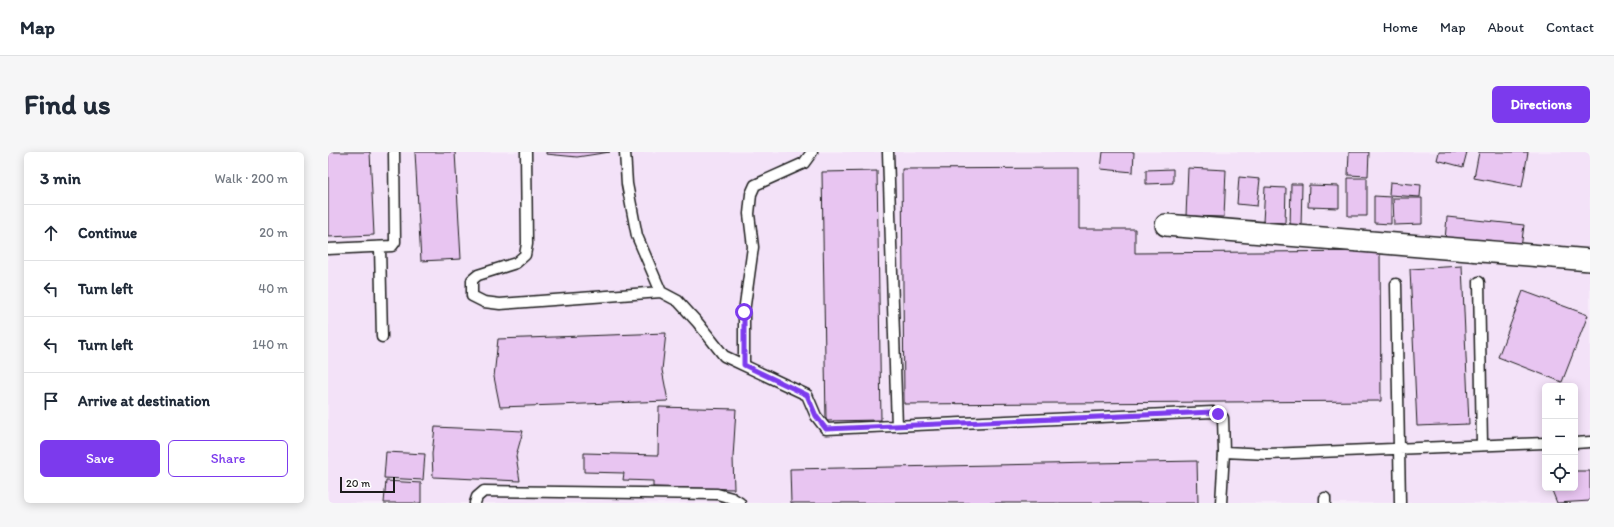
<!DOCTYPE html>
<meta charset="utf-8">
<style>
:root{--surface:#fff;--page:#f6f6f7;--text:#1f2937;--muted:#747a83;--line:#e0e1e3;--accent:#7c3aed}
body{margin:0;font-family:Itim,sans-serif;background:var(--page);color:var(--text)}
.controls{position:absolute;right:12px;bottom:12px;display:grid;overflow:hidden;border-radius:6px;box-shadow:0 2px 10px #0003}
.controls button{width:36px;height:36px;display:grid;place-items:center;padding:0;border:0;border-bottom:1px solid var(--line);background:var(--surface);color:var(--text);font:20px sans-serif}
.scale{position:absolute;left:12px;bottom:10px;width:55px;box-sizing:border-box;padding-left:4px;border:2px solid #1c1c1c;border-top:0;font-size:11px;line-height:14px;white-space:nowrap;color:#1c1c1c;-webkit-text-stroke:3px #fff;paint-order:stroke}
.stop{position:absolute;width:12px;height:12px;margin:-9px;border:3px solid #7c3aed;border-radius:50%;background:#fff}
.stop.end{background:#7c3aed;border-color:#fff;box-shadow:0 1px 4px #0008}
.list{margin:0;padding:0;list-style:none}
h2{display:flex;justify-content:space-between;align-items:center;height:52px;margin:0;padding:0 16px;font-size:17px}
h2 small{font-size:13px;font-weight:400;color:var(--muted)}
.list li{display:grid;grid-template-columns:26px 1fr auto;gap:12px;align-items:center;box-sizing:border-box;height:56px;padding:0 16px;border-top:1px solid var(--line)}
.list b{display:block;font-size:15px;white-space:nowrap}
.list em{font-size:13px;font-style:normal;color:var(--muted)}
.actions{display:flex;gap:8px;padding:12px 16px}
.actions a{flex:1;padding:9px 0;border:1px solid var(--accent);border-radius:6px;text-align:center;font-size:14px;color:var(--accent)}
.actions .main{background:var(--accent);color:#fff}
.icon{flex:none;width:22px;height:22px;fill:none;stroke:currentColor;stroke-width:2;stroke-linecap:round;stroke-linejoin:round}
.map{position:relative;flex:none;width:1262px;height:351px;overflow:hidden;border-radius:6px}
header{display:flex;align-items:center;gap:24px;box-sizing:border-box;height:56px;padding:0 20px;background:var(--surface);border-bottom:1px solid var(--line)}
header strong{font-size:19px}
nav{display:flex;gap:22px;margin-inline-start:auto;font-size:14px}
.intro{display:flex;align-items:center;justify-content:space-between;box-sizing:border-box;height:96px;padding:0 24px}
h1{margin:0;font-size:28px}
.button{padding:10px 18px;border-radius:6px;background:var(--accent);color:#fff;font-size:14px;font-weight:700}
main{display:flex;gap:24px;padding:0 24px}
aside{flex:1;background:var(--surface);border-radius:6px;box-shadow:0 2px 10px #0003}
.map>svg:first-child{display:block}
.built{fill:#f3e2f8;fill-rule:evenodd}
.building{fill:#e8c5f1;stroke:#1c1c1c}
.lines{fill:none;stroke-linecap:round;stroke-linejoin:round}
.service-casing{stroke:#1c1c1c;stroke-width:13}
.minor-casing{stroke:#1c1c1c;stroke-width:24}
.service{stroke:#fff;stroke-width:10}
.minor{stroke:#fff;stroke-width:21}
.route{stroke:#7c3aed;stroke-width:5}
</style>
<header>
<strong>Map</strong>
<nav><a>Home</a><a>Map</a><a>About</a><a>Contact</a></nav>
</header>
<div class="intro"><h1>Find us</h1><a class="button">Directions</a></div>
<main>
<aside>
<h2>3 min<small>Walk · 200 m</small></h2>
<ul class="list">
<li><svg class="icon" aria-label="ahead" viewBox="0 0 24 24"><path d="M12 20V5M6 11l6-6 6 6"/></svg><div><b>Continue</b></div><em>20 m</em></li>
<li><svg class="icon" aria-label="left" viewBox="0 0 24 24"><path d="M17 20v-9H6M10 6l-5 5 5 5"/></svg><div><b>Turn left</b></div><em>40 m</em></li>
<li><svg class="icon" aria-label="left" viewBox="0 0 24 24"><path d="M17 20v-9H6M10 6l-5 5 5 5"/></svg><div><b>Turn left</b></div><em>140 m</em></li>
<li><svg class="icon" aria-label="arrive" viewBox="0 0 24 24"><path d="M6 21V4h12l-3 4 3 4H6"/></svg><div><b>Arrive at destination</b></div></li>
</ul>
<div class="actions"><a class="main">Save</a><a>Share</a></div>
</aside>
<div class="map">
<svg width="1262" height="351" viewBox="0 0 1262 351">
<rect width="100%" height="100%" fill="#f8eefb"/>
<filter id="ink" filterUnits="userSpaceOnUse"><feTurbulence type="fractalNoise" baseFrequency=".025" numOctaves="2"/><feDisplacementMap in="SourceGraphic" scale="8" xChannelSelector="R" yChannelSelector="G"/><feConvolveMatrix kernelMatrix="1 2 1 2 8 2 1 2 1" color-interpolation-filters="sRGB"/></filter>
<g filter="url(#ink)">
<path class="built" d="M0,0H1262V351H0ZM1217,234H1247V336H1217Z"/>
<path class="building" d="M0,0H42L46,83L0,85Z
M87,0H127L133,107L93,109Z
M218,0H282L249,5L218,2Z
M775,0H806L805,20L773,17Z
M1021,0H1041L1040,24L1020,23Z
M1111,0H1139L1135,15L1109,8Z
M1151,0H1200L1194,35L1146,26Z
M750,16V77H807V101L1052,99L1053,249L576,252L574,17Z
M860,16L898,18L896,65L858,64Z
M845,17V31L818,32V18Z
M549,19L553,268L498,269L494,20Z
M911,25L932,27L929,54L909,52Z
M1020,26H1039V64H1020Z
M1062,30L1093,33L1092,45L1061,43Z
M963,32H974L973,76H962Z
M981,33L1011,34V56L980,55Z
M937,35L958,36L957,71L935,70Z
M1046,44L1063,45V72L1046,71Z
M1065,46H1094V72L1066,73Z
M1119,65L1196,73L1193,96L1117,88Z
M1134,114L1141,272L1089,274L1082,117Z
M1195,139L1260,163L1234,230L1170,205Z
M338,181L334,218L340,249L172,255L166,225L170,187Z
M331,255L408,257L405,306L406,337L325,335V329L295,328L296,321L256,320V301L330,303Z
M107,275L195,279L188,304L192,329L105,325L104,302Z
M58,300L97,302L95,328L56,326Z
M869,309L870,351H463L462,317Z
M1247,319H1262V349L1229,351L1223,336H1247Z
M58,329L93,331V351H56Z"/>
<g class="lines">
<g class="service-casing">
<path id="service" d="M198,0L199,92L197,103L188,111L150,123L144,128V144L156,150L172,152L333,140L350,149L370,171L396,204L479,243L488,264L498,277L885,260L895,266L896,300L940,302L1217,291
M297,0L299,32L309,84L333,140
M560,0L569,274
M52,95L54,185
M0,97L64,94L67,90L66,0
M1151,130L1154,292
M1068,132L1072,351
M416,213V160L425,95L421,62L423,42L427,33L476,11L484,0
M1247,291L1262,290
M147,351L149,345L156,339L389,342L404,346L412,351
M893,351L896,300
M997,351V346"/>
</g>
<g class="minor-casing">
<path id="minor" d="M838,73L1262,108"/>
</g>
<use href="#service" class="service"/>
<use href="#minor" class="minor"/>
</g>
</g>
<g class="lines" filter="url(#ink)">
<path class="route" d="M416,160V213L479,243L488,264L498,277L885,260L890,262"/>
</g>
</svg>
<div class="controls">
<button>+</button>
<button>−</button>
<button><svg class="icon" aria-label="locate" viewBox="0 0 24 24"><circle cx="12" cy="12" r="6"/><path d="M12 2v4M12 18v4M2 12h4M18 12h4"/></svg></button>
</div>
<div class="scale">20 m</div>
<div class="stop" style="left:416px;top:160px"></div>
<div class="stop end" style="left:890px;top:262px"></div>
</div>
</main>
